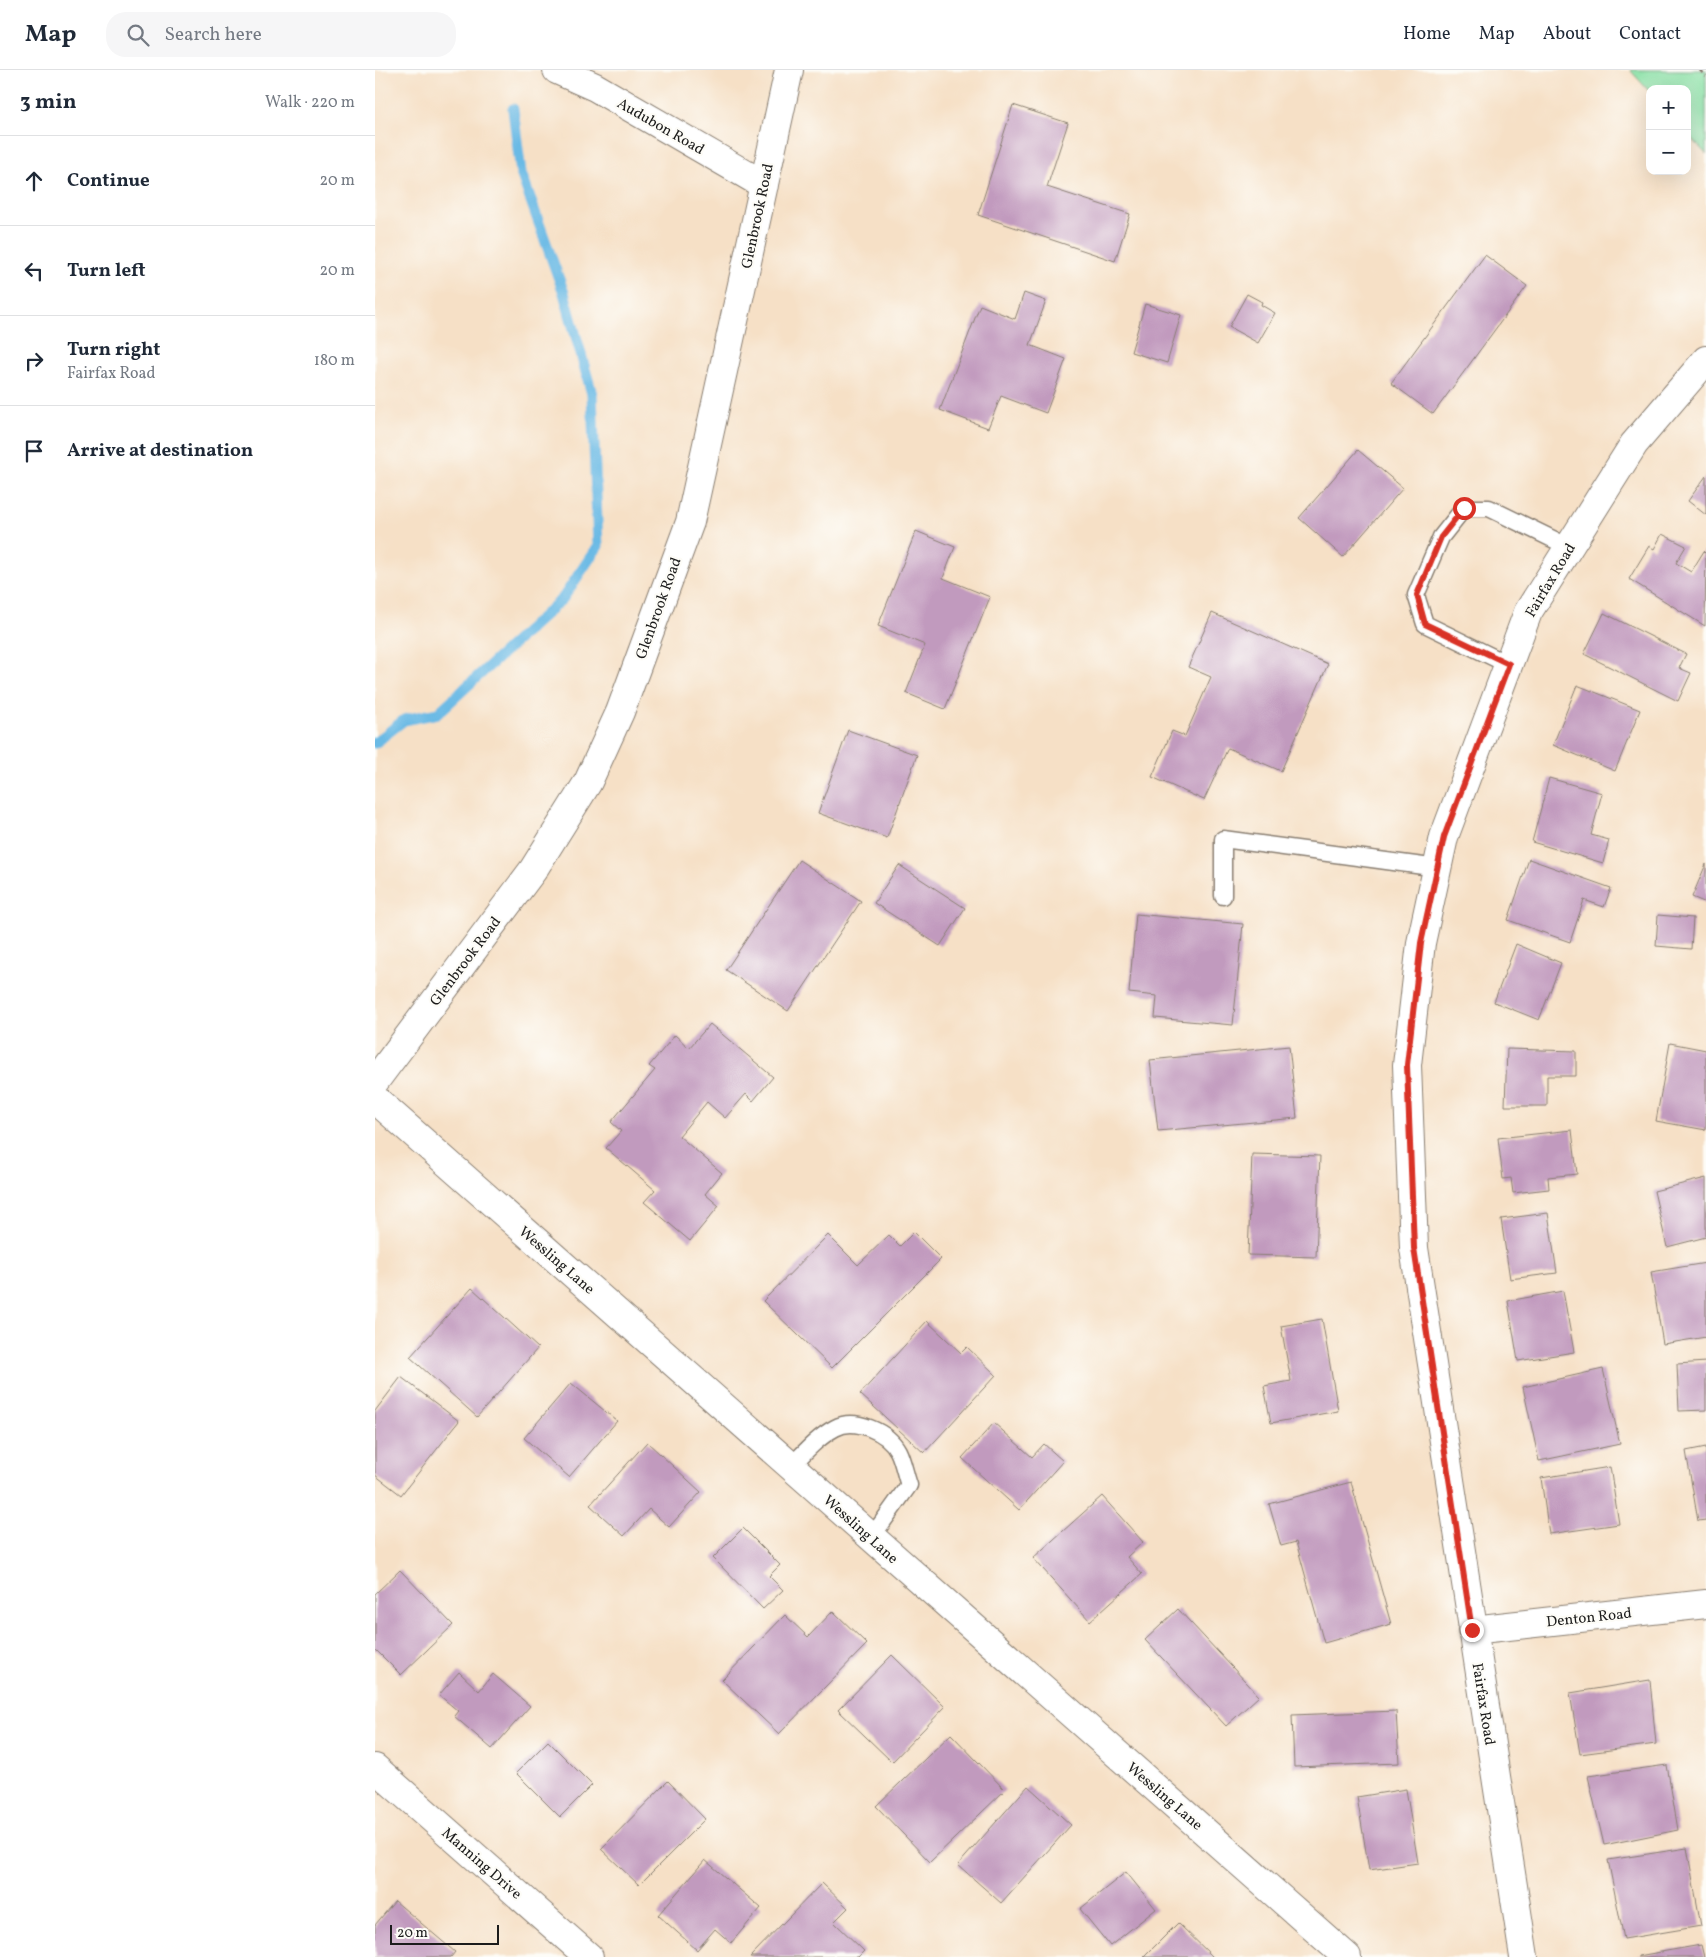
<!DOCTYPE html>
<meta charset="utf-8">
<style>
:root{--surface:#fff;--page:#f6f6f7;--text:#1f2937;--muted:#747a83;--line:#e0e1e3}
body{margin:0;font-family:Vollkorn,serif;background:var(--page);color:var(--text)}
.controls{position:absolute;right:15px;top:15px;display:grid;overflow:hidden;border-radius:10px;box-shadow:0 5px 20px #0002}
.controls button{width:45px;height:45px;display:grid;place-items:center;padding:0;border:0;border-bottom:1px solid var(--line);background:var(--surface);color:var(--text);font:25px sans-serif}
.scale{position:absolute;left:15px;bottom:12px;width:109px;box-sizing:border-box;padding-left:5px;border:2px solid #1c1c1c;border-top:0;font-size:14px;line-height:18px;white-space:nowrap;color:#1c1c1c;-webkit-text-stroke:4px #fdfcf7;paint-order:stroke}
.stop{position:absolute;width:15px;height:15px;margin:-11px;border:4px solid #d93025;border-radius:50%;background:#fff}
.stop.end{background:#d93025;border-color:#fff;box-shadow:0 1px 5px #0008}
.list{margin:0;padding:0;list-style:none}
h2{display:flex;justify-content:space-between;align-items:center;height:65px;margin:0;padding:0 20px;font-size:21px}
h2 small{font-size:16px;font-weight:400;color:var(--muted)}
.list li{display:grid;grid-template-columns:32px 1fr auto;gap:15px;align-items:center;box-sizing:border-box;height:90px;padding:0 20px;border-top:1px solid var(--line)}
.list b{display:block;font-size:19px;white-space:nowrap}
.list p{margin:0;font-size:16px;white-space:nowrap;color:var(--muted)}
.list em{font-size:16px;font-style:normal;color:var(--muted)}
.icon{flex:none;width:28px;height:28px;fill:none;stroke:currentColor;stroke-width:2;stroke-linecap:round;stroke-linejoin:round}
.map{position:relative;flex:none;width:1331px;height:1887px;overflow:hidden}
header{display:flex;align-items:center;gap:30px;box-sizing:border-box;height:70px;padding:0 25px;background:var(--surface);border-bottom:1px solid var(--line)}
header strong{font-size:24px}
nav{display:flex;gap:28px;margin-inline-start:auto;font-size:18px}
.search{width:350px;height:45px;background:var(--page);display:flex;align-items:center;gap:12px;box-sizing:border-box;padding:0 18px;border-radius:20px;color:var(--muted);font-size:19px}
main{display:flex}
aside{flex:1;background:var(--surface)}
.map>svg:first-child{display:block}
.green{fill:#88e0a5;stroke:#527e60}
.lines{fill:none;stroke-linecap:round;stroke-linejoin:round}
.stream{stroke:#6abae5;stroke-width:11}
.building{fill:#c19abe}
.service-casing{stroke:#897e71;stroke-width:19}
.minor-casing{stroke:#897e71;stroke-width:30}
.path{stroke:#897e71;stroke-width:3;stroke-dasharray:4 4;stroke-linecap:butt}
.service{stroke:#fff;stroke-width:16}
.minor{stroke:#fff;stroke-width:28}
.route{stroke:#d93025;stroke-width:6}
.labels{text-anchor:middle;stroke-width:4.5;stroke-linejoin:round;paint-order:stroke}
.street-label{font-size:15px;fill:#1c1c1c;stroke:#fdfcf7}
</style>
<header>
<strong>Map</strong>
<div class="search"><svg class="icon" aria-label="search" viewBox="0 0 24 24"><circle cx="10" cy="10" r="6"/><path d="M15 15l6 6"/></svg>Search here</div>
<nav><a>Home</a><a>Map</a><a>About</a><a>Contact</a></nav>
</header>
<main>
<aside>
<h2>3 min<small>Walk · 220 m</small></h2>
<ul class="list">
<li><svg class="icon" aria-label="ahead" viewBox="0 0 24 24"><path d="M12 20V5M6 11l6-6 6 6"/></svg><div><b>Continue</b></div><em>20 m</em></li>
<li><svg class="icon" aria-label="left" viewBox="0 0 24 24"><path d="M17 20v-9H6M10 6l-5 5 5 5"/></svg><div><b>Turn left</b></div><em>20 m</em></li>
<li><svg class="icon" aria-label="right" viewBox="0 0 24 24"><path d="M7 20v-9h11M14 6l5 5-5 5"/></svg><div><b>Turn right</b><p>Fairfax Road</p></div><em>180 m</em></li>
<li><svg class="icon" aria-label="arrive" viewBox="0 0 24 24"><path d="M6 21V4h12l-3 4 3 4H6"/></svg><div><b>Arrive at destination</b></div></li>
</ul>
</aside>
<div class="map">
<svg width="1331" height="1887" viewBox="0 0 1331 1887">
<rect width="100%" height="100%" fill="#fdfcf7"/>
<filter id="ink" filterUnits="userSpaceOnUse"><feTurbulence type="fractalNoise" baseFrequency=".02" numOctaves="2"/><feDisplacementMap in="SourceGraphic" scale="10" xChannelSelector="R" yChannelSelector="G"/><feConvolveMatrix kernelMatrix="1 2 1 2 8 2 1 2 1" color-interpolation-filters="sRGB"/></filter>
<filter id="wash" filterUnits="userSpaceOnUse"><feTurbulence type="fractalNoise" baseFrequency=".0096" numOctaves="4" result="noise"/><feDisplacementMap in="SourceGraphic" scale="20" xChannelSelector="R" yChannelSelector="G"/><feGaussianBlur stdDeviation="1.12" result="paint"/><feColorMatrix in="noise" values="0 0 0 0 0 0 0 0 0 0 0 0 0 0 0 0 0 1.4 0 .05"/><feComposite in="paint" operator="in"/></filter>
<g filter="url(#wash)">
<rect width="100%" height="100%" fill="#f6e0c6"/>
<path class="green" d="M1255,0H1331V84L1312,63V19H1275V22Z"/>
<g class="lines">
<path class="stream" d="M0,673L29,650L63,643L188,528L223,476L217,324L189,223L146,103L138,39"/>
</g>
<g id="blocks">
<path class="building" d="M638,35L693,53L672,117L755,144L740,191L603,145Z
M1110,185L1152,216L1058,344L1016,313Z
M649,223L671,231L655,275L691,289L671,343L626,326L613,358L565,340L605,235L640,249Z
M872,224L887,232L886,235L900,243L883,273L854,257Z
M770,234L806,245L792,293L756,282Z
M983,380L1028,418L968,487L924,448Z
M1331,406V445L1313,431Z
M541,461L580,477L568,508L615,527L570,639L531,623L550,575L503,556Z
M1287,464L1311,476L1301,493L1316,502L1329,481L1331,483L1330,556L1254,509L1274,476L1279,479Z
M837,543L953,594L906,701L853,678L829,730L777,707L797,661L810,666L836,607L813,597Z
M1229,543L1311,584L1304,598L1316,603L1303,631L1209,584Z
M1202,615L1265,640L1240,701L1178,675Z
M473,660L542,685L512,768L443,743Z
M1174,708L1227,723L1216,765L1234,770L1228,793L1157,772Z
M1154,789L1236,818L1229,837L1209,830L1195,872L1133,850Z
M424,790L486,831L413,941L351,900Z
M1331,794V833L1317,827Z
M524,795L590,838L565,876L499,833Z
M761,844L868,854L858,955L780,948L782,926L754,923Z
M1283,845L1318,848L1316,879L1281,876Z
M1141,874L1186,893L1164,950L1119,932Z
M335,954L398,1007L378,1031L371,1024L350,1048L332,1032L304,1066L347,1103L330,1124L344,1136L315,1171L269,1132L280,1120L231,1078L246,1061L236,1052L280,1000L274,996L300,965L314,978Z
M1295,973L1331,980V1060L1281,1051Z
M914,976L922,1048L783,1061L775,990Z
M1132,979L1201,981V1006H1172V1036H1130Z
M1197,1060L1202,1104L1173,1107L1174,1119L1138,1123L1136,1108L1128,1109L1123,1068Z
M877,1084L945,1086L941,1187L873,1185Z
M1331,1108V1167L1292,1177L1279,1121Z
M1173,1143L1182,1203L1135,1209L1126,1149Z
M539,1162L566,1189L457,1298L388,1231L453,1165L483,1195L514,1165L525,1176Z
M1331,1193V1267L1288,1274L1276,1202Z
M97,1218L163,1278L102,1347L35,1287Z
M1188,1221L1199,1282L1143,1291L1133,1231Z
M947,1249L963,1341L896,1353L889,1316L916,1311L906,1256Z
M552,1251L586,1283L592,1277L621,1305L549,1383L485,1324Z
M1331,1292V1340L1304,1341L1302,1294Z
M1228,1299L1245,1374L1164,1391L1148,1317Z
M26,1307L84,1351L26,1425L0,1405V1341Z
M196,1313L242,1351L194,1407L149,1368Z
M619,1353L657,1387L669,1374L688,1391L644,1440L587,1388Z
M272,1372L326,1422L294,1457L274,1439L249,1466L215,1435Z
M1331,1377V1450L1323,1451L1311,1381Z
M1235,1397L1244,1454L1174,1464L1166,1408Z
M976,1412L1016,1554L949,1573L921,1472L906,1476L894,1434Z
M727,1426L768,1472L752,1487L767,1504L715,1551L658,1488Z
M368,1458L405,1495L394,1506L408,1520L388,1539L338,1488Z
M25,1500L78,1555L26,1605L0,1579V1524Z
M803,1539L884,1626L851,1656L770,1570Z
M458,1541L492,1574L404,1664L347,1610L410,1545L433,1567Z
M517,1585L570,1637L517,1692L463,1640Z
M84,1602L104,1621L118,1604L155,1636L117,1679L79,1646L83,1641L64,1625Z
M1275,1610L1281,1674L1205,1684L1195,1623Z
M1021,1641L1024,1693L919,1697L917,1645Z
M576,1664L630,1720L555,1792L501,1736Z
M173,1671L217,1715L185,1747L141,1703Z
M1292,1695L1303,1760L1229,1775L1213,1706Z
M293,1711L330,1749L264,1815L226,1779Z
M653,1716L696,1755L626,1833L583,1795Z
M1031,1719L1043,1793L994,1800L982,1727Z
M1312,1778L1326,1856L1249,1869L1233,1790Z
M330,1790L386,1838L356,1873L340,1859L322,1880L283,1845Z
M751,1802L781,1839L735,1876L705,1839Z
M447,1813L473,1838L459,1852L489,1881L483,1887H375Z
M20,1831L80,1882L76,1887H0V1855Z
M803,1853L838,1887H769Z
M1326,1875L1329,1887H1263V1886Z"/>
</g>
</g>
<g filter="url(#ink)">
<use href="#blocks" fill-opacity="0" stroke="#897e71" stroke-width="1"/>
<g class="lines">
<g class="service-casing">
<path id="service" d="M1134,595L1050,554L1041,525L1066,467L1089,438H1114L1194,477
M848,826V769L1063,798
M416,1396C429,1383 443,1367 460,1358C480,1347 513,1362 523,1381C528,1391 530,1404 534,1415L496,1468"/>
</g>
<g class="minor-casing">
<path id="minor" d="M182,0L220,17L389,115
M0,1011L158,800L213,712L245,642L315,452L414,0
M0,1029L972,1887
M1097,1560L1331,1534
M0,1698L214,1887
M1149,1887L1039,1178L1032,995L1046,873L1069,767L1153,542L1259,374L1331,290"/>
</g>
<path class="path" d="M1325,0L1331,6"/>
<use href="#service" class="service"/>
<use href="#minor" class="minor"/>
</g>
</g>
<g class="lines" filter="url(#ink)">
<path class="route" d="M1089,438L1066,467L1042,525L1050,554L1134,594L1069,767L1046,873L1032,995L1039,1178L1097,1560"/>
</g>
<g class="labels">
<g class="street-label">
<text transform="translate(286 56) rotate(30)" y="5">Audubon Road</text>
<text transform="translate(382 146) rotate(-78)" y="5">Glenbrook Road</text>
<text transform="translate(1175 510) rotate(-59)" y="5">Fairfax Road</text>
<text transform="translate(283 538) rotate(-70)" y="5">Glenbrook Road</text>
<text transform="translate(90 891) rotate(-53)" y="5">Glenbrook Road</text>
<text transform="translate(182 1190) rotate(41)" y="5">Wessling Lane</text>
<text transform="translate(486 1459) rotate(42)" y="5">Wessling Lane</text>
<text transform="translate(1214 1547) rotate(-6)" y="5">Denton Road</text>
<text transform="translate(1109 1634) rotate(81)" y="5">Fairfax Road</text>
<text transform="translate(790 1726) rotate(41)" y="5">Wessling Lane</text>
<text transform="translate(107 1793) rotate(41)" y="5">Manning Drive</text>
</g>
</g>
</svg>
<div class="controls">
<button>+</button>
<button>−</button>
</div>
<div class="scale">20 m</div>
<div class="stop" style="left:1089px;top:438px"></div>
<div class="stop end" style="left:1097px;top:1560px"></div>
</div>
</main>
